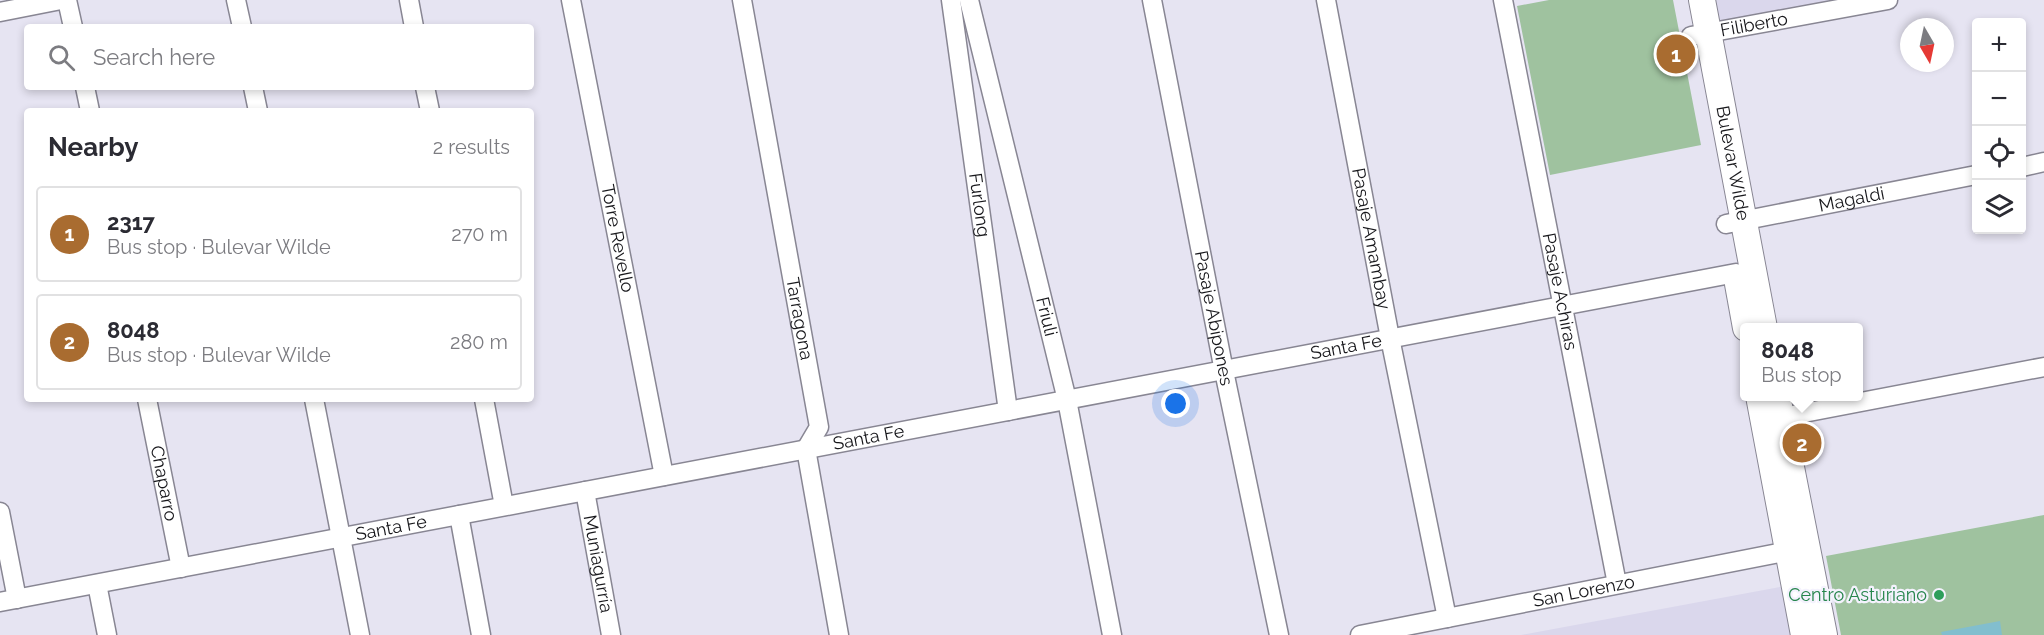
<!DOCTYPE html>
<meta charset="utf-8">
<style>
:root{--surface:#fff;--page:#f7f7f7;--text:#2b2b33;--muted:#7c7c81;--line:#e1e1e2;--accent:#a96c30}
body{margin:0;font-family:Raleway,sans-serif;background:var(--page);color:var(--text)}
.controls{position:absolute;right:18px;top:18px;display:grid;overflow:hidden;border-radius:6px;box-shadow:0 3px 9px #0003}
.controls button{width:54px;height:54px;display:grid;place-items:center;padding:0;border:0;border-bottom:2px solid var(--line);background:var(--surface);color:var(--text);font:30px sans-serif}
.compass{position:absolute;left:1900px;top:18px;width:54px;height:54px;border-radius:50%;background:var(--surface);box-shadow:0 3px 9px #0003;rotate:171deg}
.you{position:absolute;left:1176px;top:404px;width:21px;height:21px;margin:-15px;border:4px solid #fff;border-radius:50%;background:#1a73e8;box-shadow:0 0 0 9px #1a73e833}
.badge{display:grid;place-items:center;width:39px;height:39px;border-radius:50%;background:var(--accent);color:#fff;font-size:20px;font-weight:700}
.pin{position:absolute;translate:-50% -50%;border:3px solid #fff;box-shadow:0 2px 6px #0006}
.popup{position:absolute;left:1740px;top:323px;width:123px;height:78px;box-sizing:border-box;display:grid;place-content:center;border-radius:6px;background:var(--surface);filter:drop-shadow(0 2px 4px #0005);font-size:20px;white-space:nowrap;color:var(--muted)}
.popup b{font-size:22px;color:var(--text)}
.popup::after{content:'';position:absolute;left:50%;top:100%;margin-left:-12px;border:12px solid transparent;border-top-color:var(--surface)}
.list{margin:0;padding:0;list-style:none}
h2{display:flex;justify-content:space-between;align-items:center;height:78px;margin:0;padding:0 24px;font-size:26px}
h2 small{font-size:20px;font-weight:400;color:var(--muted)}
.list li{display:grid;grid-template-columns:39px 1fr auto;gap:18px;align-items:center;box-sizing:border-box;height:96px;margin:0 12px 12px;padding:0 12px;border:2px solid var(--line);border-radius:6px}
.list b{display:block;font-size:22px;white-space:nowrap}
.list p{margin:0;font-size:20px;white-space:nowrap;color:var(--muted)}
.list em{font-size:20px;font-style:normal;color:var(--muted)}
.icon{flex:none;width:33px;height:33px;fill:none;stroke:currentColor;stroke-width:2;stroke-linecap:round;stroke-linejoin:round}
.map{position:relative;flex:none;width:2044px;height:635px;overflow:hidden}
.search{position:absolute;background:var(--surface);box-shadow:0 3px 9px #0003;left:24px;top:24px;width:510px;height:66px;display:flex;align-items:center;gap:15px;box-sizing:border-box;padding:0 21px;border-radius:6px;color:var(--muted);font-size:22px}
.panel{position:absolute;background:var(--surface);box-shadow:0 3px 9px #0003;left:24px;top:108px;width:510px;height:294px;border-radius:6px}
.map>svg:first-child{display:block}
.built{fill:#dad7ec}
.green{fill:#9fc29f}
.water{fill:#82bece}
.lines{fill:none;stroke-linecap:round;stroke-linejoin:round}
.minor-casing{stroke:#888693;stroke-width:21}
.secondary-casing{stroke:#888693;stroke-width:28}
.minor{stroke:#fff;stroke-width:18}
.secondary{stroke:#fff;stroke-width:26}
.leisure-dot{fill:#2e9e5b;stroke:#f4f2fd;stroke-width:2}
.labels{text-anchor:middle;stroke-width:4.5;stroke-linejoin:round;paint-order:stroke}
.street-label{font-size:18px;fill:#17171b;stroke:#f4f2fd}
.leisure-label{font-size:18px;fill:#27864d;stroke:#f4f2fd;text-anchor:end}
</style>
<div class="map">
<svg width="2044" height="635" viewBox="0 0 2044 635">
<rect width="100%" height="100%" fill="#e6e4f2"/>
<path class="built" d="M1702,0H1888L1708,32Z
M1785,586L1794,635H1521Z"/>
<path class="green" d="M1549,0H1673L1701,145L1550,175L1517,6Z
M2044,515V635H1841L1826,556Z"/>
<path class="water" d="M2000,621L2002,635H1942L1941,632Z"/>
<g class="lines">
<g class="minor-casing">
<g id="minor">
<path d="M67,0L73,27"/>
<path d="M236,0L242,27"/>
<path d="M409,0L414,27"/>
<path id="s1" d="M571,0L664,476"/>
<path id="s2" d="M742,0L819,427L806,449L839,635"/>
<path id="s3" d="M951,0L1008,411"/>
<path id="s4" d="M969,0L1067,400L1112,635"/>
<path id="s5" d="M1152,0L1224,371L1279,635"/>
<path id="s6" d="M1326,0L1390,338L1447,618"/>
<path id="s7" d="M1503,0L1617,584"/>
<path d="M0,12L61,0"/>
<path id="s8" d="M1691,36L1888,0"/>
<path d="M85,87L90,111"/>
<path d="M253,87L258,111"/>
<path d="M425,87L430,111"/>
<path d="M2022,167L2044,162"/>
<path id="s9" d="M1726,224L1976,175"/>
<path id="s10" d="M147,399L181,568"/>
<path d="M314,399L360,635"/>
<path d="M484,399L504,506"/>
<path d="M1772,419L2044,367"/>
<path id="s11" d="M585,491L611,635"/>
<path d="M0,512L17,599"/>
<path d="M459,515L481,635"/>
<path d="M97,584L107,635"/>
<path id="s12" d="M0,602L1736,273"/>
<path id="s13" d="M1360,635L1799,549"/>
</g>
</g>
<g class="secondary-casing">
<g id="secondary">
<path id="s14" d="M1702,0L1764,328"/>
<path d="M1738,284L1746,328"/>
<path d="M1759,396L1804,635"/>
<path d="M1777,396L1824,635"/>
</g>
</g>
<use href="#minor" class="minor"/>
<use href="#secondary" class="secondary"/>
</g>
<circle class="leisure-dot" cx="1939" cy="595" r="6"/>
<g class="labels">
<g class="street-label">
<text dy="6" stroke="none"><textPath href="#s8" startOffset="64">Filiberto</textPath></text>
<text dy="6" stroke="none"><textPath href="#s14" startOffset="166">Bulevar Wilde</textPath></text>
<text dy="6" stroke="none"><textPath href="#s9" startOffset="128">Magaldi</textPath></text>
<text dy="6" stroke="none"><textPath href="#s3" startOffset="207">Furlong</textPath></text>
<text dy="6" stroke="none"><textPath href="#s1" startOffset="243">Torre Revello</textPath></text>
<text dy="6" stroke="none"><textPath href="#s6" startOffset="243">Pasaje Amambay</textPath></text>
<text dy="6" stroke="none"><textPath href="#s7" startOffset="297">Pasaje Achiras</textPath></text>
<text dy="6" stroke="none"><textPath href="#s4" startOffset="326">Friuli</textPath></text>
<text dy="6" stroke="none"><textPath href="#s5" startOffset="324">Pasaje Abipones</textPath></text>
<text dy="6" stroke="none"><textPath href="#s2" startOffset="324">Tarragona</textPath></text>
<text dy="6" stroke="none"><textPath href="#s12" startOffset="1370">Santa Fe</textPath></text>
<text dy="6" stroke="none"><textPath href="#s12" startOffset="884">Santa Fe</textPath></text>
<text dy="6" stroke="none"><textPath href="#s10" startOffset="86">Chaparro</textPath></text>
<text dy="6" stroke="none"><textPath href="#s12" startOffset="398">Santa Fe</textPath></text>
<text dy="6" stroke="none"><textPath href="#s11" startOffset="74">Muniagurría</textPath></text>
<text dy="6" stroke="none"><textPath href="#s13" startOffset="228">San Lorenzo</textPath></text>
</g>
<g class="leisure-label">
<text x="1927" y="601">Centro Asturiano</text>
</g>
</g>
</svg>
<div class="controls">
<button>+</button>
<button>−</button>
<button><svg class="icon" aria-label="locate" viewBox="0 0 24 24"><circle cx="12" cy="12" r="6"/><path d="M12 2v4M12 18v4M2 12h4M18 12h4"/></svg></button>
<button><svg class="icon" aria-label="layers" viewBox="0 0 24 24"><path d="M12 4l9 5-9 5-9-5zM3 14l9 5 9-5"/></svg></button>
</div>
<svg class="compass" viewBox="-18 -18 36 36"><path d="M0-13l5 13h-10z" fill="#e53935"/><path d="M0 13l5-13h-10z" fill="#7c7c81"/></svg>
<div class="you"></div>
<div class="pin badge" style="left:1676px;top:54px">1</div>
<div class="pin badge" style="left:1802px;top:443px">2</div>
<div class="popup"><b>8048</b>Bus stop</div>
<div class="search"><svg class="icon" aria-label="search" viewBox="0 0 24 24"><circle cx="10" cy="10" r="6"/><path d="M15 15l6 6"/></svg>Search here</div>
<section class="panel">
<h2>Nearby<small>2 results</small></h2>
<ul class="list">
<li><span class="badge">1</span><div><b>2317</b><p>Bus stop · Bulevar Wilde</p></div><em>270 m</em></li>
<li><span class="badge">2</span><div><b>8048</b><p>Bus stop · Bulevar Wilde</p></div><em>280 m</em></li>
</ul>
</section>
</div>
